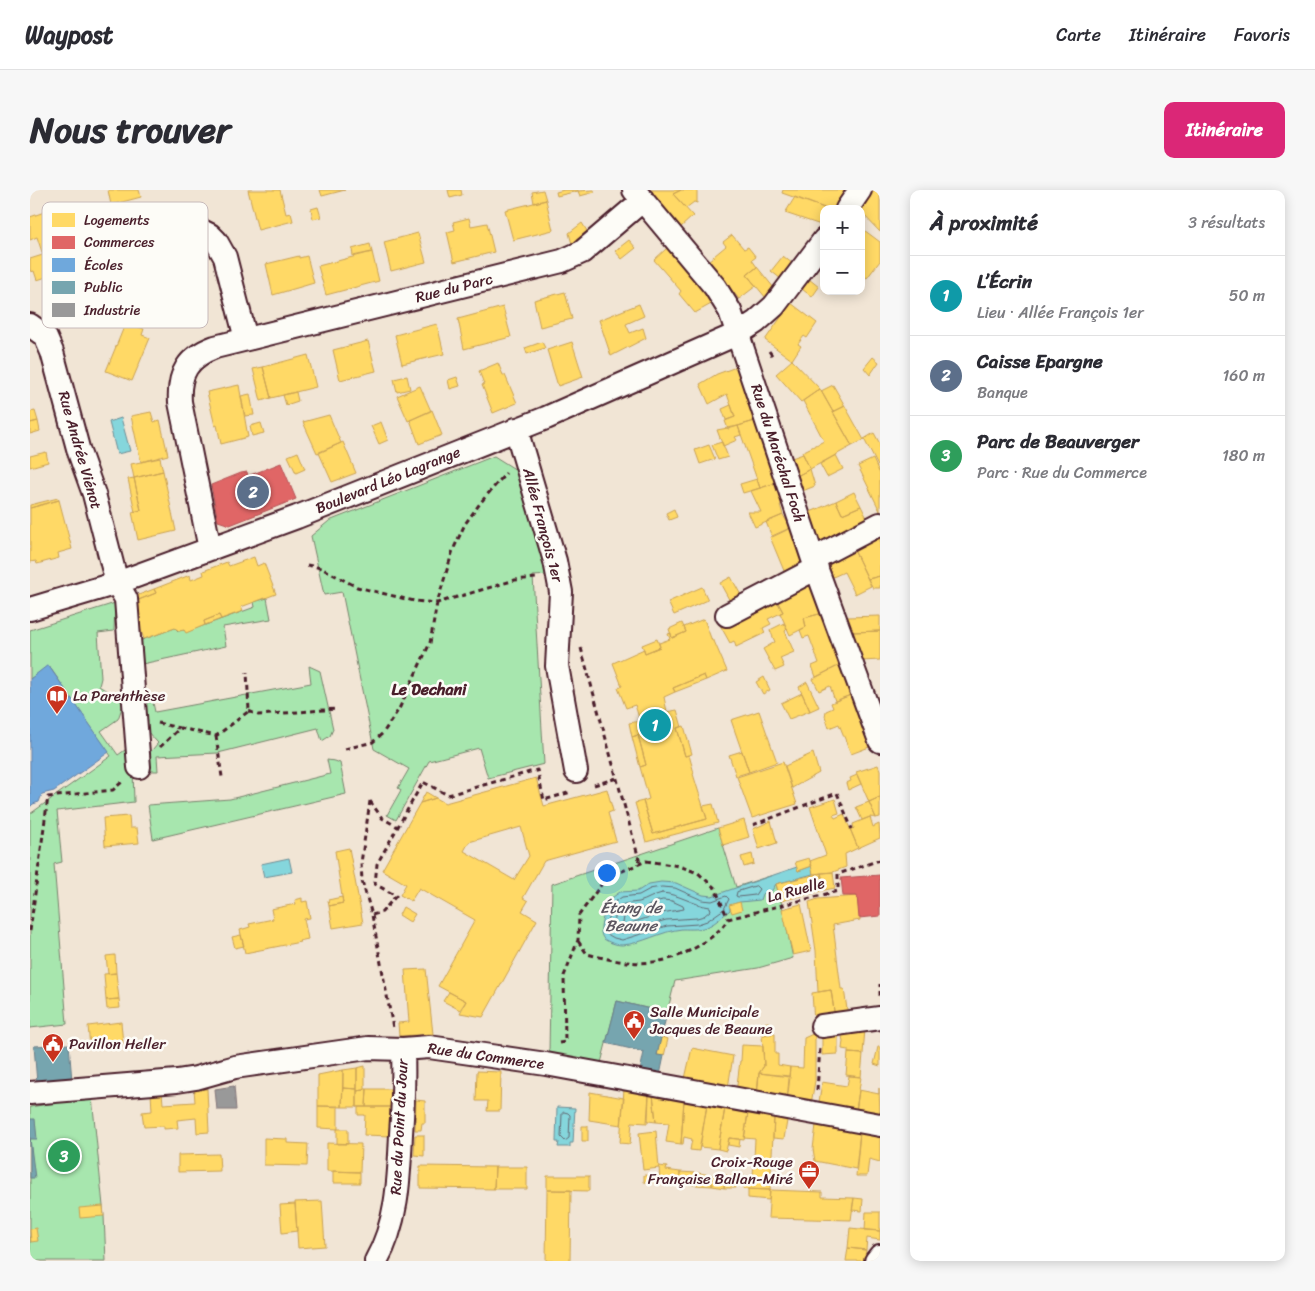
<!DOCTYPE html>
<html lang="fr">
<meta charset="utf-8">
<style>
:root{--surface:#fff;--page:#f7f7f7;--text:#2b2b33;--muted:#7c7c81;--line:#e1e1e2;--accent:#db2777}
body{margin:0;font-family:Sriracha,sans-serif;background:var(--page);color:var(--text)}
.controls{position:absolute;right:15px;top:15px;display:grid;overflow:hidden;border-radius:10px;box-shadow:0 2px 12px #0003}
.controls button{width:45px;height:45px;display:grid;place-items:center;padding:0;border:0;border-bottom:1px solid var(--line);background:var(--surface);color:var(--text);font:25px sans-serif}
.you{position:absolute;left:576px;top:682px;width:18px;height:18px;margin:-12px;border:4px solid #fff;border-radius:50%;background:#1a73e8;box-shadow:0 0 0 8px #1a73e833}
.badge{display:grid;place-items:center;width:32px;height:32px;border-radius:50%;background:var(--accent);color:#fff;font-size:16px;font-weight:700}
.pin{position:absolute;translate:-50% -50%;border:2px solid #fff;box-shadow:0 1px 5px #0006}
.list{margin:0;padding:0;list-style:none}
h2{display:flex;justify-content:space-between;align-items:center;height:65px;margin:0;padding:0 20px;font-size:21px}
h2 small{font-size:16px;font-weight:400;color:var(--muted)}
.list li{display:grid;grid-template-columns:32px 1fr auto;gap:15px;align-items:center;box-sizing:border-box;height:80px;padding:0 20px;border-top:1px solid var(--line)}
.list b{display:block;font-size:19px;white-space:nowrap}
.list p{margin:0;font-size:16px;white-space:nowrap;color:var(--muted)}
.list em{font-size:16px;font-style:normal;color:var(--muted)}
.map{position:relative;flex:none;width:850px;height:1071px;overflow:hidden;border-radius:10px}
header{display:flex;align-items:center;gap:30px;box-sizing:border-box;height:70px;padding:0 25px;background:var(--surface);border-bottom:1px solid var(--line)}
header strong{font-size:24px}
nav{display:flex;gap:28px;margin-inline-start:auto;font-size:18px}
.intro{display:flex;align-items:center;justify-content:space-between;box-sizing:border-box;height:120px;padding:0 30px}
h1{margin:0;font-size:35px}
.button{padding:12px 22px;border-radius:10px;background:var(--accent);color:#fff;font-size:18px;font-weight:700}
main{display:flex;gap:30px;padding:0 30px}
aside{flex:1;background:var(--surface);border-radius:10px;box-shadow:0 2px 12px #0003}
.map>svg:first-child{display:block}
.green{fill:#a7e6ae;stroke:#78826c}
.water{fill:#85d6dc;stroke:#6d8d95}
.homes{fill:#ffd966;stroke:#c9a154;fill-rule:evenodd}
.shops{fill:#e06666;stroke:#b35154}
.schools{fill:#6fa8dc;stroke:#647fa7}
.public{fill:#76a5af;stroke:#697d87}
.industry{fill:#999;stroke:#817478}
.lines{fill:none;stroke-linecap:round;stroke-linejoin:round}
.shore{stroke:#626872;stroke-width:1}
.minor-casing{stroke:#4a1f2b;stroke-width:26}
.path{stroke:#4a1f2b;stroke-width:3;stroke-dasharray:5 4;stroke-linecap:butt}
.minor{stroke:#fdfcf7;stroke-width:22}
.labels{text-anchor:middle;stroke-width:5;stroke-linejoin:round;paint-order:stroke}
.street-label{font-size:15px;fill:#4a1f2b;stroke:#fdfcf7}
.poi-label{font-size:15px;fill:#4a1f2b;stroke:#fdfcf7;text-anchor:start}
.neighbourhood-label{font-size:16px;font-weight:bold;fill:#4a1f2b;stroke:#fdfcf7}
.water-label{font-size:16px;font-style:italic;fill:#5c5660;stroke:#fdfcf7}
.key{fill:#fdfcf7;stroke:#c7baba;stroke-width:1}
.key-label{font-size:14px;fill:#4a1f2b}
</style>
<header>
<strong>Waypost</strong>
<nav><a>Carte</a><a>Itinéraire</a><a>Favoris</a></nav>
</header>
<div class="intro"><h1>Nous trouver</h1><a class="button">Itinéraire</a></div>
<main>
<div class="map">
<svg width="850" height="1071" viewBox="0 0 850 1071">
<rect width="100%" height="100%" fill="#f1e5d5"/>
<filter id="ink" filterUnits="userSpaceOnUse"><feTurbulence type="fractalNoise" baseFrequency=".02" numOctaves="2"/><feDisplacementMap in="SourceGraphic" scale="10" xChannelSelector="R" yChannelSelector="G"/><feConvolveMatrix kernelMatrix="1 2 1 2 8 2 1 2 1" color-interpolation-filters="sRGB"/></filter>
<g filter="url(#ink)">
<path class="green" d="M464,266L491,283L519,385L503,386L514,574L458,588L449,558L399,571L366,630L357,625L371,600L368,598L379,579L344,559L312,402L294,405L281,346L299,331Z
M237,408L241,429L193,437L196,456L112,474L109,451L145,438L148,441L154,440L156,442L225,417L224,412Z
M85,413L84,441L68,443L71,488L69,496L94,512L88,529L71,541L88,565L95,560L103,579L104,612L27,621L32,672L24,674L37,834L0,838V624L81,566L19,476L0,489V440Z
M279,476L290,481L303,539L300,546L292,551L288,538L188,563L127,566L128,581H122L116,574V567L128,553L114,538L112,515L122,508L125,522L281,493Z
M297,570L305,571L310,573L316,604L123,649L118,615L200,609L300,584Z
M688,638L706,697L743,685L751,711L763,768L728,778L645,791L637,823L587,811L571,873L519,863L522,694Z
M62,907L74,1026L76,1071H0V917Z"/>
<path class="water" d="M91,228L100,261L87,264L79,232Z
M259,668L262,682L234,687L231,674Z
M782,676L783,684L746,694L741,702L732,704L730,710L710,712L700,715V720C694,725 687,732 679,736C670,740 661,739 652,739C631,741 612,754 592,755C586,755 578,752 574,749C566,741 576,723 576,712L590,702L608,701L619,694L631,692L646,693L673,705L682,706L767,677L768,681Z
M527,917L545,918L543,953H540V957H528L529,952H526Z"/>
<path class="homes" d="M78,0H109L111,7L81,15Z
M218,0H250L256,24L261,23L263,31L228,40Z
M290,0H315L292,6Z
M418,0H431L432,5L420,8Z
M513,0L516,10L504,13L502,2Z
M534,0H548V1L527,6L526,2Z
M564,0L565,2L550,6L548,1Z
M617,0H651L643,4L663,26L650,38Z
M651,0H667V13L664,12L656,18L643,4Z
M753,0H818L806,19H797L752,3Z
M843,0L850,2V42L831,22Z
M765,7L797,19H794V36L755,23Z
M516,10L523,40L483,50L475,20Z
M288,17L291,27L283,29L281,19Z
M23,19L35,58L13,65L7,47L0,50V27Z
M439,28L441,36L457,33L464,62L424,72L417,42L425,40L423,32Z
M552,33L557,41L542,54L539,43Z
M834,40L850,52V71L837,88L831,84V43Z
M388,43L396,72L361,81L354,52Z
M702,45L714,59L718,57L726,67L722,70L727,77L717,85L726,96L709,109L678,71L696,56L693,52Z
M599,50L606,58L592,69L585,61Z
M340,54L342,62L323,66L322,59Z
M38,57L50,95L29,103L23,85L7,90L4,81L1,82L0,79V69Z
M637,58L662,86L683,113L665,123L649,104L651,101L624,70Z
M342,62L349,91L296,105L288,76Z
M269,66V68L277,66L284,93L243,105L236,74Z
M753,66L763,74L751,89L741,81Z
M727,77L744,98L736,108L717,85Z
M167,84L178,113L134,130L123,101Z
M779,89L789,97L782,107L772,99Z
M535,102L542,129L510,137L504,110Z
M761,113L787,133L777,148L774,146L768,154L771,156L762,170L735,150Z
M609,114L614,126L596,134L600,143L613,138L616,148L581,166L569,130Z
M473,117L481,147L434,159L428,129Z
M96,132L114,139L112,145L120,148L102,191L76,181Z
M407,134L414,164L372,174L365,145Z
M338,151L346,181L310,190L303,160Z
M512,152L515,158L497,164L495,158Z
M542,152L553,187L528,196L517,160Z
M278,165L286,197L241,208L233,177Z
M843,167L849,172L840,185L834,178Z
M762,170L790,199L771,212L746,184Z
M468,173L473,185H475L487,213L463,223L452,195L454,194L449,181Z
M709,176L728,230L698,239L695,231L705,227L697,204L679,214L670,194L687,184Z
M233,177L241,208L231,211L223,179Z
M377,186L380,199L367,202L364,189Z
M427,187L430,196L420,199L418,190Z
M209,195L218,247L191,254L187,235L185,236L177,202Z
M803,195L815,216L803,222L791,201Z
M390,196L401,221L378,231L367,206Z
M790,199L822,256L780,279L772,262L794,251L773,211Z
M266,202L268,211L256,215L253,205Z
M220,204L224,225L215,226L211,206Z
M701,215L705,227L696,230L692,219Z
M815,216L834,250L822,256L803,222Z
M402,220L412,245L389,254L380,230Z
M5,221L8,231L0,233V222Z
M121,222L124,232L130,230L138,265L111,272L101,226Z
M299,225L311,253L287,263L273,232Z
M728,230L749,292L730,298L708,236Z
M8,231L10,241L0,244V233Z
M351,232L358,250L349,254L341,236Z
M231,233L234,243L222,246L220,236Z
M708,236L711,245L705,247L707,250L693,256L687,240Z
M844,243L850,254V275L848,276L834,249Z
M313,252L326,283L302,292L289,263Z
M692,252L698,267L688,270L682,255Z
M679,255L685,269L670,274L665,260Z
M16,262L18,272L0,277V266Z
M268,262L275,279L266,283L258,266Z
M773,264L780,279L765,287L759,269Z
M806,265L813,279L797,287L790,274Z
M130,268L133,281L104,288L101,274Z
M843,269L850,284V321L828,276Z
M780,279L785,296L770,302L765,287Z
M133,281L146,341L108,350L102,322L111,320L104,288Z
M104,288L111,320L105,322L98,289Z
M727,289L730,298L713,303L710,294Z
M749,292L755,313L750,315L753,325L725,337L718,322H731L721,301Z
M824,302L831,316L812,324L806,311Z
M28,308L29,310L0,318V315Z
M29,310L42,359L28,363L29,368L7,374L6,371L0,372V318Z
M806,311L812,324L831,316L839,332L790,358L778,323Z
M644,319L647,327L639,330L636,323Z
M753,325L761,338L742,347L736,332Z
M762,337L778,376L757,388L740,347Z
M850,344V386L838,389L823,358Z
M823,358L841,396L825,404L814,382L803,387L798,374L800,370Z
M224,367L227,376L234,373L246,404L211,417L213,421L191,429L189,425L174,431L175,435L156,443L154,440L149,441L145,438L114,449L110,438L108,439L106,411L126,403L124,399L160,385L161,390L174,385L173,381L197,372L199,376Z
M850,386V398H843L838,389Z
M701,387L712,407L701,413L690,393Z
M782,391L793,423L774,428L776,437L760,445L750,423L753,422L745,407Z
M672,397L678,410L644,425L638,412Z
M124,399L126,403L106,411V406Z
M745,407L753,422L738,429L741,434L733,438L735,443L706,457L704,451L700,453L690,435Z
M793,423L812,474L786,487L782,476L789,473L779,446L773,448L770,440L776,437L774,428Z
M189,425L191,429L175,435L174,431Z
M850,426V441L822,442L817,427Z
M674,429L682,451H684L697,481L676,490L674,485L643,498L645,502L634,507L637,522L647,520L652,537L647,538L655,566L659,565L664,583L663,584L677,629L623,644L613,611L619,609L610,577L616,575L608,545L602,547L599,533L610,531L605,515L596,518L588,498L592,496L583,473L614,459L615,463L630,457L629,453L640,449L638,444L641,443L642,448L656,442L654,437Z
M652,433L656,442L642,448L639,439Z
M754,433L757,439L755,441L764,462L750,468L754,477L745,481L733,459L745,452L740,440Z
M850,441V470L832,471L822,442Z
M627,449L630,457L615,463L612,455Z
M812,474L823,504L805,511L800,496L789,501L783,489Z
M674,485L676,490L645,502L643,498Z
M734,487L740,500L733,504L726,492Z
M777,492L789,517L780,521L769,497Z
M772,503L780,521L759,529L751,513Z
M823,504L842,556L821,564L809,534L799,538L795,526L796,521L803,518L801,513Z
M729,521L747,572L719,582L701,530Z
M654,536L662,564L655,566L647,538Z
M608,545L616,575L610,577L602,547Z
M712,561L719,582L706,586L699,565Z
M783,563L789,583L762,598L755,576Z
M753,572L767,614L722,628L707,587Z
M848,575L850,580V607L839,612L826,582Z
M827,585L831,594L818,600L816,593L821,591L820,588Z
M506,588L514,616L577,599L583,621L578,623L586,651L514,671L493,708L498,711L492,721L507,730L453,827L430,823L436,811L408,796L445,730L389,698L381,711L370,705L376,694L352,680L390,613L406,608L415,613ZM491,637L499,666L484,690L434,661L439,652Z
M396,602L406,608L390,613Z
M850,607V627L846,628L839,612Z
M805,609L809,623L803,625L805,628L814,624L828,658L815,664L816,677L803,682L783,684L780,671L796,665L780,617Z
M613,611L623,644L677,629L673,616L683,614L688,633L616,652L605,613Z
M839,612L846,628L840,627L832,630L826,617Z
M99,626L100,638H107L109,653L75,656L73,628Z
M840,627L843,637L849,634L850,648L828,658L820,639L824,638L823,634Z
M714,630L719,647L693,655L688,638Z
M741,631L747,653L729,659L723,639Z
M319,658L333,733L303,738L299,716L313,713L305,661Z
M722,664L724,674L714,677L711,667Z
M779,668L782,676L768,681L765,672Z
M803,682L805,698L795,700L791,683Z
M791,683L795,700L751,711L746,694Z
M827,706L830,730L803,735L811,799H814L818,826L805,828L801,800L788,802L786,761L779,712L788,709Z
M312,707L313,713L299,716L298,710Z
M272,708V712L277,711L280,728L274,729L278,749L269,751L270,752L215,763L210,740L220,737L219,734L243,729L241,719L266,714L265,710Z
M710,712L712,720L702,723L699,715Z
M771,714L781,761L763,765L752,719Z
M373,717L385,724L380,732L369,725Z
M211,745L214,756L205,758L202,747Z
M85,765L86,783L78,784L76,766Z
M396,779L403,844L369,846L368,833L379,832L375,780Z
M86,783L89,809L76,810L74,784Z
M801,800L805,828L784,832L782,803Z
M419,802L436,811L430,820L413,811Z
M89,809L90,818L77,819L76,810Z
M91,832L93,854L60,857L58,836Z
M739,832L740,844L732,845V833Z
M835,839L833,864L818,863V860L812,859L813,851L811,841Z
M808,841V864L792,865V843Z
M785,843V891L781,914L757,911L760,877L773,878L774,848Z
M740,844H745V864H748V875L760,877L759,886L729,883L734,876L732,845Z
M631,847L638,849L634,866L627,865Z
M712,855L733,856L734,876L729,883L727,906L706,903L710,871H711Z
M848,857H850V876L844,874Z
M662,858L703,866L698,898L654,893Z
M818,863L833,864L831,887L816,885Z
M335,876V899L334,900L327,901V878Z
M327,878V899L313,898V880Z
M313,880L312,917L288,916V885Z
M447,881L471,882L470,921H457L458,911H446Z
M729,883L760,887L757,911L727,906Z
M819,886L831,887L826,921L792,916L789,912L792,892L817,896Z
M313,898L327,899V917H312Z
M849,898L850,925L826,921L829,900L849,904Z
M164,899H177L179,942L167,943L166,928L147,930L148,938L134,939V936L114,937L112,922L122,921L121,903L132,902L133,914L165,912Z
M335,899H337L336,917H327V901L334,900Z
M337,899H361V917H336Z
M594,899L619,904L617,933L602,932L600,954L590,953Z
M560,902L594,908L591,935L559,930Z
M619,904H623L626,932L618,931Z
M623,904L654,910L651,954L636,952L639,933L626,932Z
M386,910L395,911V933H392L391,940H385Z
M654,910L677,915L669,961L660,960L662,949L654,947L653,954H651Z
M677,915L695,918L688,959L670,957Z
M288,916H308V939L288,938Z
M328,917H361L360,946L334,945L335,925H328Z
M695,918L718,923L714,950L699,948L696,961L688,959Z
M718,923L744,928L740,1000L713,999L714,986L723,987L725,949L714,948Z
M744,928L757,931L754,949L743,948Z
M786,935L830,942L826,979L785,971L783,959Z
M552,936H558V951H552Z
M307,939H318V954H307Z
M626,941L629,978L613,980L609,943Z
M830,942L850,946V972L839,969L837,986H826Z
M385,945H394V966L384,965Z
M234,948L257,949V953L278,954L277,976L234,975Z
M699,948L710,949L709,957L698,955Z
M297,953L331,954L330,982L297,981Z
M189,964L190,981L148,982V965Z
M390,976L465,977L464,999L390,998Z
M629,976L637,977L636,980L650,982V994L630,993Z
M465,977H497V999H464Z
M303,981L330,982V993H303Z
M650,982L667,983L666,995L650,994Z
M667,983L682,985V996L666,995Z
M614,985L630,986V993L614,992Z
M682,985H695L694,998L682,996Z
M695,985L708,987L706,998H694Z
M517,986H559V1001L517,1000Z
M718,999L740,1000L739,1010L718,1008Z
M517,1000H541L540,1071H516Z
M740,1000L792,1002V1007L824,1008L821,1030L738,1028Z
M824,1008L833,1009L832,1021L822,1020Z
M292,1011L295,1056L268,1058L265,1012Z
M265,1014L267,1041L252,1043L250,1015Z
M73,1016L74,1026L50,1028L49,1018Z
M836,1022H850V1041L835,1040Z
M6,1038L8,1051L1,1052L0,1039Z
M820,1038L850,1041V1050L837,1048L836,1060L818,1058Z
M818,1058L836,1060L835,1071H816Z"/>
<path class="shops" d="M251,273L266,309L200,335L188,331L181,295L211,283L217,282L218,286Z
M850,685V726L829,728L827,706H813L811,688Z"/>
<path class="schools" d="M18,475L79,562L24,601L12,604L9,612L3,614L0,617V489Z"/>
<path class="public" d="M587,811L637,823L627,865L634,866L630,885L610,881L614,862L576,853Z
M39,854L42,891L7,893L4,856Z
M0,929H5L7,949H0L5,988H0Z"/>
<path class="industry" d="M204,896L206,920H187L185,899Z"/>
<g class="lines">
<path class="shore" d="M726,696L729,699L725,705L708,707L706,706L707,702Z
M632,697L645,698L672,710L682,711L696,706L699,709L694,719L677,731L668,734L637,736L592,750L584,748L577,744C574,736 580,723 582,714L592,707L609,705L620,699Z
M632,703C649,704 663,715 680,717L681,720L674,726L667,728L636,730L592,743L582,740V737L589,716C595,713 602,713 609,712C617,710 623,705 632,703Z
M633,710L642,711L653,716L654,719L632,723L595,735L593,733L595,721L613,719L625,712Z
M534,922L538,923L540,925L539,948L535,951L531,947L532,924Z"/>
<g class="minor-casing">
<path id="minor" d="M604,0L685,97L700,121L783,369L850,551
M817,19L830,0
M172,41L180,45L186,51L195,67L216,149
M0,135L15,146L22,162L49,262L64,304L87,393L96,409L109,577
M486,239L525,371L531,402L527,476L546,581
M180,359L150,212C148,183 158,167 185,157L532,71L552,62L613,10
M783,369L850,334
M0,419L87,393L267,327L516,228L709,143L726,132L744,116L794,50
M697,425L787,378
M792,836L850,828
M0,903L147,891L166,888L205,877L338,858L373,859L399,857L516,874L850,935
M346,1071C368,1032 369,987 371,944C373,916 374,887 373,859
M846,1071L850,1066"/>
</g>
<path class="path" d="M739,161L744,168
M277,375L291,378L327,397L384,411L407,413L485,390L506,388
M551,458L610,673
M219,521L228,525L307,519
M128,533L149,538
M186,546L192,587
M130,557L150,538L186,546L219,521L217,482
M315,559L343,552L353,543L369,519L400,453L407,413L423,360L435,334L451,312L476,283
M564,595L587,588
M340,611L331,673L332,691L342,725L363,838
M340,611L352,628L368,637
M723,635L807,603L822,639
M342,725L352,722L366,706L345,694L347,674L393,592L418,605L507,580L514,610L541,602
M0,741L18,607L83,600L93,591
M548,751L557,764C596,774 626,779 663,759C677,751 689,743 698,729L808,701V684L850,670
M850,806V794
M529,853L535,852L534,786L548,750L549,725L576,688L616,671L649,676L668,683L685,698L698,729
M787,900L790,857"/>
<use href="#minor" class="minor"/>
</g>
</g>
<defs>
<g id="library-pin" transform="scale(1.125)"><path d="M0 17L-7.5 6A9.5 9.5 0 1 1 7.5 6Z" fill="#c8321e" stroke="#fdfcf7"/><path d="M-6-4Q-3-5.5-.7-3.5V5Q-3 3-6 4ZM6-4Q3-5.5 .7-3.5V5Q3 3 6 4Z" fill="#fff"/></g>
<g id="civic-pin" transform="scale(1.125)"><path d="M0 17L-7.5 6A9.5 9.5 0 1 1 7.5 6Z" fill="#c8321e" stroke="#fdfcf7"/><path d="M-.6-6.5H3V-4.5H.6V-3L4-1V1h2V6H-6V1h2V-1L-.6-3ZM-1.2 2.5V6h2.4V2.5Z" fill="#fff"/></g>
<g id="office-pin" transform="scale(1.125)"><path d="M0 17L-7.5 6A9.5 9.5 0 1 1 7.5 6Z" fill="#c8321e" stroke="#fdfcf7"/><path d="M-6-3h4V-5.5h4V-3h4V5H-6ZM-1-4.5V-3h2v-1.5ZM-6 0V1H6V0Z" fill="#fff"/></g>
</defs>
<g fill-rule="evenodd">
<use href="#library-pin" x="27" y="506"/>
<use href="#civic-pin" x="604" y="831"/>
<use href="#civic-pin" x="23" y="854"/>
<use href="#office-pin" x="779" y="981"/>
</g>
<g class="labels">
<g class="street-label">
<text transform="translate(424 98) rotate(-14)" y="5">Rue du Parc</text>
<text transform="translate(50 260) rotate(74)" y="5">Rue Andrée Viénot</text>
<text transform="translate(748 263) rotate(72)" y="5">Rue du Maréchal Foch</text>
<text transform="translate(358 290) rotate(-22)" y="5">Boulevard Léo Lagrange</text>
<text transform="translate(513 335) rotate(75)" y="5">Allée François 1er</text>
<text transform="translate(766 700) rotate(-15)" y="5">La Ruelle</text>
<text transform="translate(456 866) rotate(8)" y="5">Rue du Commerce</text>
<text transform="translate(369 937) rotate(-87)" y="5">Rue du Point du Jour</text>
</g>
<g class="poi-label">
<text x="43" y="511">La Parenthèse</text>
<text x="620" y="827">Salle Municipale<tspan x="620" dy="17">Jacques de Beaune</tspan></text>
<text x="39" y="859">Pavillon Heller</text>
<text x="763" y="977" text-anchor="end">Croix-Rouge<tspan x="763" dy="17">Française Ballan-Miré</tspan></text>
</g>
<g class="neighbourhood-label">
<text x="399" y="505">Le Dechani</text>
</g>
<g class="water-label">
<text x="601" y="723">Étang de<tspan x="601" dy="18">Beaune</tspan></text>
</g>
</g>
<rect x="12" y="12" width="166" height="126" rx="8" class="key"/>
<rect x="22" y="23" width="23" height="14" fill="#ffd966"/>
<rect x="22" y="46" width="23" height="13" fill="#e06666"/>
<rect x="22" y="68" width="23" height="14" fill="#6fa8dc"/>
<rect x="22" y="91" width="23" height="13" fill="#76a5af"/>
<rect x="22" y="113" width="23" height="14" fill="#999"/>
<g class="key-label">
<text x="54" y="35">Logements</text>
<text x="54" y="57">Commerces</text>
<text x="54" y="80">Écoles</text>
<text x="54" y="102">Public</text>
<text x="54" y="125">Industrie</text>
</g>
</svg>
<div class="controls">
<button>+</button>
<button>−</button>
</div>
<div class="you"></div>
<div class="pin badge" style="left:625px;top:535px;background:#0f9aa8">1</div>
<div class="pin badge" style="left:223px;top:302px;background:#5c6f8a">2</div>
<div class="pin badge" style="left:34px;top:966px;background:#2e9e5b">3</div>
</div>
<aside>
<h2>À proximité<small>3 résultats</small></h2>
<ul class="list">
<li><span class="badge" style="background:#0f9aa8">1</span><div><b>L’Écrin</b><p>Lieu · Allée François 1er</p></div><em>50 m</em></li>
<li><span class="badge" style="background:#5c6f8a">2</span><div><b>Caisse Epargne</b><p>Banque</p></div><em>160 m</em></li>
<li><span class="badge" style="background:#2e9e5b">3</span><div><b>Parc de Beauverger</b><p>Parc · Rue du Commerce</p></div><em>180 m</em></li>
</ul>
</aside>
</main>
